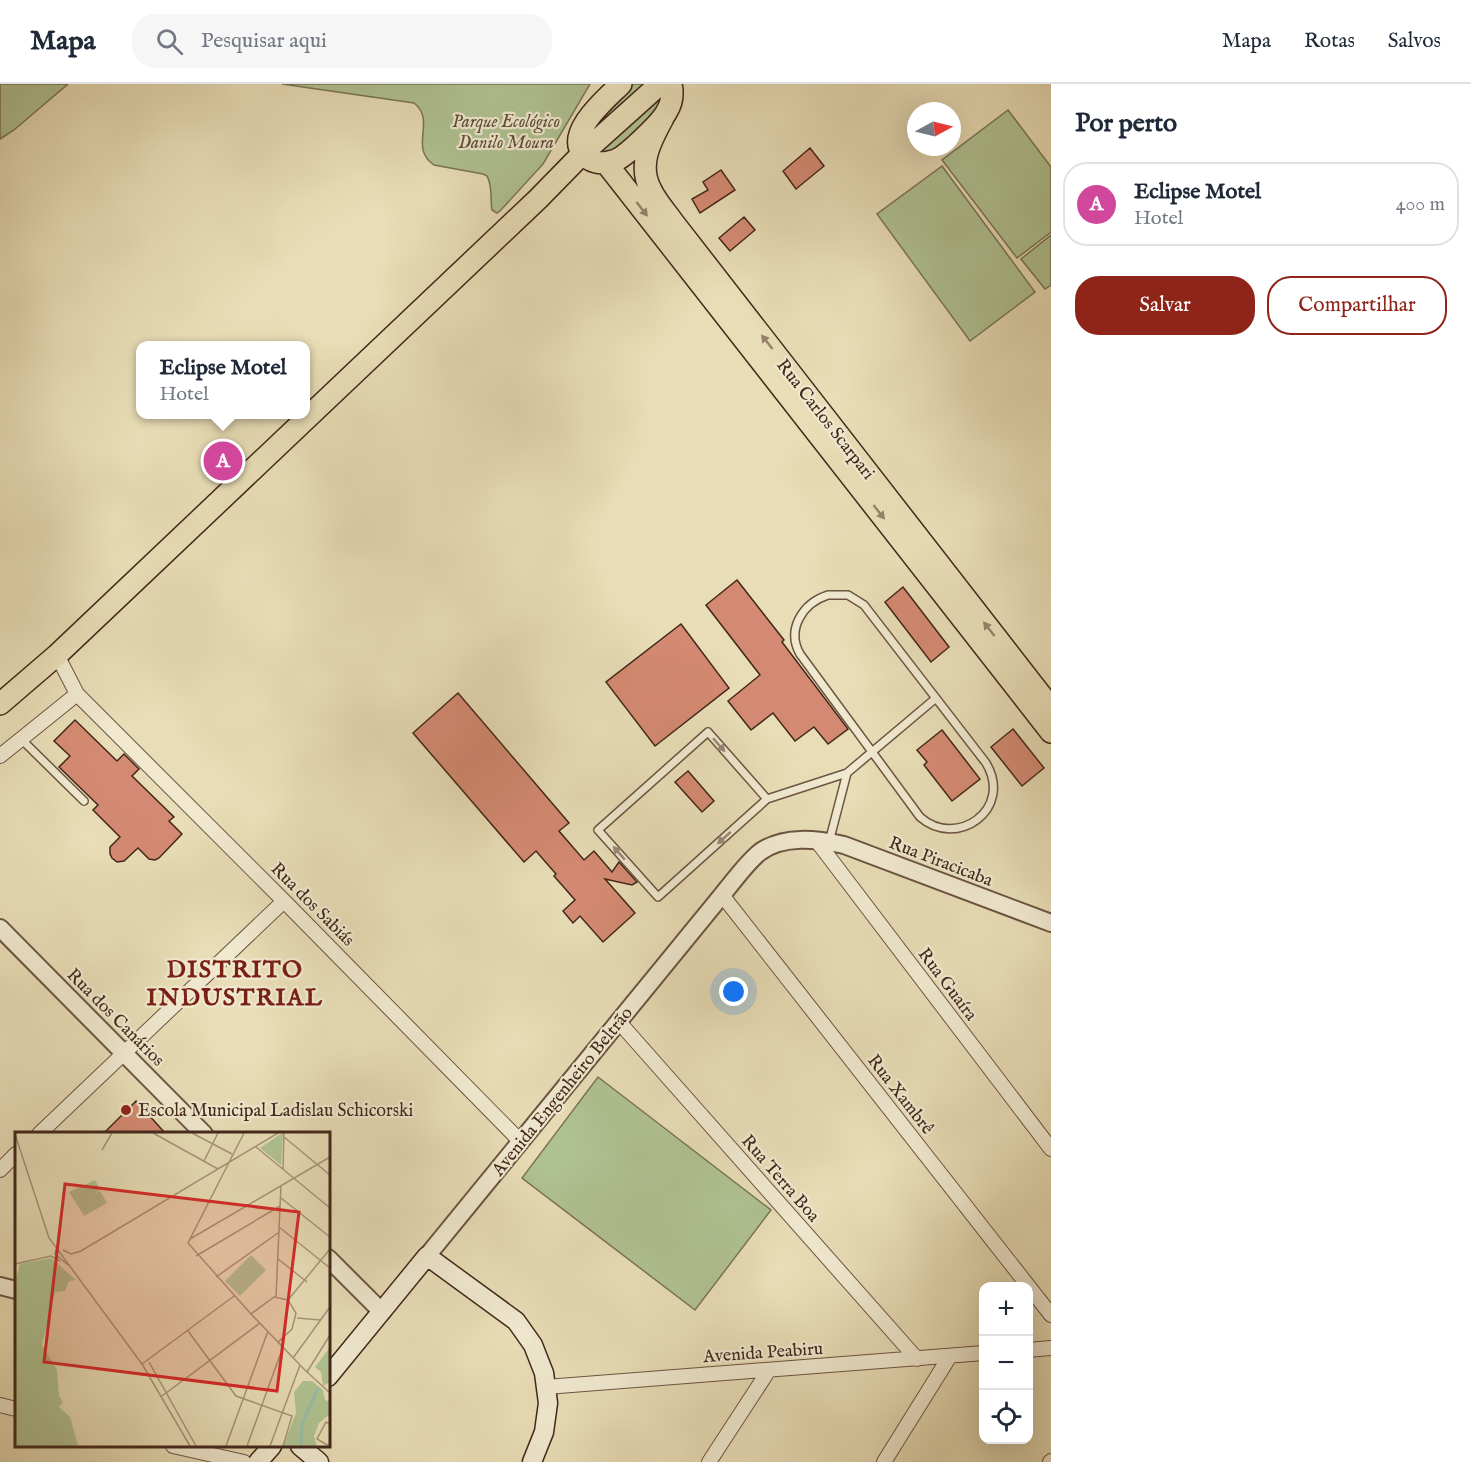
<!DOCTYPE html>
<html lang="pt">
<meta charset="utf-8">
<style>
:root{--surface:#fff;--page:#f6f6f7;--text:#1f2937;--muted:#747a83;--line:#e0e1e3;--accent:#8f2418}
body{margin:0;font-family:"IM FELL English",serif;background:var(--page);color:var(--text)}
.controls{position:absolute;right:18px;bottom:18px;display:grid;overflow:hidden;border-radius:12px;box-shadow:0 6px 24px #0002}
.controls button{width:54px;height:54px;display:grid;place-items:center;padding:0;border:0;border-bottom:2px solid var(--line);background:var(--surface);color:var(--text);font:30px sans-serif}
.compass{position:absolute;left:907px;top:18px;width:54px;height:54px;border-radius:50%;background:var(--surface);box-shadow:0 6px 24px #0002;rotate:83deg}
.you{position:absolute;left:734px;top:908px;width:21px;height:21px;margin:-15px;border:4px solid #fff;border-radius:50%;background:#1a73e8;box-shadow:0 0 0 9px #1a73e833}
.badge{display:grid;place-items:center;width:39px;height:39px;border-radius:50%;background:var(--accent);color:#fff;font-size:20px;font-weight:700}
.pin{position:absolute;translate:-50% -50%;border:3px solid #fff;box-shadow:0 2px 6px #0006}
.popup{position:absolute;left:136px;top:257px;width:174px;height:78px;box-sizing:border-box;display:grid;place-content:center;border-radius:12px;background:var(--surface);filter:drop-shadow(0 2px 4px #0005);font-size:20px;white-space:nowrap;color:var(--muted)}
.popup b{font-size:22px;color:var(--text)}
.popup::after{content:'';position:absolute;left:50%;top:100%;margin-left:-12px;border:12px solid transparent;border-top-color:var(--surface)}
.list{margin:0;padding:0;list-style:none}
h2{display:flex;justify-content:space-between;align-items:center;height:78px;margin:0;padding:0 24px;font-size:26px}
h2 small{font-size:20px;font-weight:400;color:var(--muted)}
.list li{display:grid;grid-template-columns:39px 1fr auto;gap:18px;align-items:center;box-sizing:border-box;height:84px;margin:0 12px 12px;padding:0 12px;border:2px solid var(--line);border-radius:24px}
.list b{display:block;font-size:22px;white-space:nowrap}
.list p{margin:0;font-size:20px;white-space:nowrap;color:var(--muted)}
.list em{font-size:20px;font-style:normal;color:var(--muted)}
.actions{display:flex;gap:12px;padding:18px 24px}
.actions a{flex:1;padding:14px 0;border:2px solid var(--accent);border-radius:24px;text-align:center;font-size:21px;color:var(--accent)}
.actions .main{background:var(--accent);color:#fff}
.icon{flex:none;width:33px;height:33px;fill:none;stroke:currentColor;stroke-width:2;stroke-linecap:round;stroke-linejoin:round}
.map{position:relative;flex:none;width:1051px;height:1378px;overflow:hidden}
header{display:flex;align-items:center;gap:36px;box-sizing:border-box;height:84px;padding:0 30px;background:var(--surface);border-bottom:2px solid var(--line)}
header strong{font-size:28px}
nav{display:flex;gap:33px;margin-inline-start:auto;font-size:21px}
.search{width:420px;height:54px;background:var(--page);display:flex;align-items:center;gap:15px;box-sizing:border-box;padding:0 21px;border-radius:24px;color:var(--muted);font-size:22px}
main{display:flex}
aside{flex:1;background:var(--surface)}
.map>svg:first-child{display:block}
.green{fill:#b0c292;stroke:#797456;stroke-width:1.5}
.building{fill:#d48a72;stroke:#42271b;stroke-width:1.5}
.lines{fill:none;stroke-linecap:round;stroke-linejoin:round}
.service-casing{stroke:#6c5442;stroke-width:10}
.minor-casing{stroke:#6c5442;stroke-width:16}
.tertiary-casing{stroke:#6c5442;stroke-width:20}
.secondary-casing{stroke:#42271b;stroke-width:21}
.primary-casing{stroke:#42271b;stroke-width:24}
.service{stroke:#f0e9d0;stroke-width:7}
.minor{stroke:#f0e9d0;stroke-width:14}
.tertiary{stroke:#f0e9d0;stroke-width:16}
.secondary{stroke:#f0e9d0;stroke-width:18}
.primary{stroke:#e8ddb6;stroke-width:21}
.oneway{fill:#958268}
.oneway2{fill:#998876}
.poi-dot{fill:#8f2418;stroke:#f0e9d0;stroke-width:2}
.labels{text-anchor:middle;stroke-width:4.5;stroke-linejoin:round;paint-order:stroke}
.park-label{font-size:18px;font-style:italic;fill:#5e4e39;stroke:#f0e9d0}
.street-label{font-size:18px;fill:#42271b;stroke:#f0e9d0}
.poi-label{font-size:18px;fill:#42271b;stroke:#f0e9d0;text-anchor:start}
.district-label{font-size:24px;font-weight:bold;letter-spacing:1.5px;fill:#7a1f14;stroke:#f0e9d0}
.inset-river{fill:none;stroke:#98bda9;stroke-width:3}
.inset-road{fill:none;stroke:#a69478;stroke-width:1.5}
.view{fill:#d62828;fill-opacity:0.15;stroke:#d62828;stroke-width:3}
.inset-edge{fill:none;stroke:#42271b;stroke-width:3}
</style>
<header>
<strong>Mapa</strong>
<div class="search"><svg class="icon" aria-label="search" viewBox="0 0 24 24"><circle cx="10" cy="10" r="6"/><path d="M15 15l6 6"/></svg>Pesquisar aqui</div>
<nav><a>Mapa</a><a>Rotas</a><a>Salvos</a></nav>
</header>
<main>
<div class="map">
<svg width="1051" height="1378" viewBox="0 0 1051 1378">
<rect width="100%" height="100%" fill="#e8ddb6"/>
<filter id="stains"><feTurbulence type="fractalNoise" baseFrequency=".00333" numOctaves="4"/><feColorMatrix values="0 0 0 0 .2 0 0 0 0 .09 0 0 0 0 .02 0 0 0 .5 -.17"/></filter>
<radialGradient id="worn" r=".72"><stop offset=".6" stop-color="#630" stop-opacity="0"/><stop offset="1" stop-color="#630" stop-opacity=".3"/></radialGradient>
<path class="green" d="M0,0H68L14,46L0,55Z
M282,0H590L543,80L500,127L497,129L492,126C490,115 493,102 487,92L483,90L434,81C408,63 437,37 414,19Z
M631,0H652L585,61L583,52Z
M662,2L664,22L614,75L589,70Z
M1008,26L1051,83V148L1017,174L942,76Z
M942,82L1035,208L970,257L877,130Z
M1051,151V201L1045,205L1021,175Z
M598,993L771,1126L695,1226L522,1094Z"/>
<path class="building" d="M810,64L824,82L796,105L783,87Z
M721,86L735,106L700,129L692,115L708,106L703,98Z
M744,133L755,146L730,167L719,154Z
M737,496L784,556L782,558L848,645L828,660L814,643L795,657L773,629L751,646L728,617L760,591L706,521Z
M903,503L949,563L931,578L885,518Z
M681,540L729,604L655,662L606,598Z
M458,609L569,739L559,747L584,776L594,767L612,788L619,778L637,798L632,801L605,795L635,829L603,858L580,832L573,839L563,827L575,816L554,792L556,790L536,767L524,778L413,649Z
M75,636L117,677L124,670L139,685L132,692L174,733L169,737L182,750L159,774L155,776L149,775L138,764L124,777L117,778L112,774L110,770V763L120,753L93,726L98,721L59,683L70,672L54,657Z
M1013,645L1044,684L1022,702L991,663Z
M942,646L980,695L952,717L924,681L927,678L917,666Z
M688,687L714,717L702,728L675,698Z
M136,1017L166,1050H103Z"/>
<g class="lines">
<g class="service-casing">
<path id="service" d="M828,511H848L864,521L986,679C1014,726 956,765 920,733L800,570C786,545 803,519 828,511Z
M21,655L84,717
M767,715L708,648L598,746L658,813L767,715L847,689L936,614
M829,758L847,689"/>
</g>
<g class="minor-casing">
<path id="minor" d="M57,571L77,610L284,817L521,1058
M0,672L77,610
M816,756L1051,1065
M722,811L1051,1231
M619,938L917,1275
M39,1050L284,817
M0,1086L16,1070
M1028,1266L1051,1264
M546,1303L984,1269
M0,1321L16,1325
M173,1362L244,1378
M709,1378L769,1286
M884,1378L950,1272
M1050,1378L1051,1377"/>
</g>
<g class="tertiary-casing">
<path id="tertiary" d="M0,844L204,1050
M427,1172L722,811C734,797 746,779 760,768C784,751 816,755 844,761L1051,839
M328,1174L382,1228
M0,1202L16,1206"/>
</g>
<g class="secondary-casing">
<path id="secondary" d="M328,1293L427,1172L516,1237L533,1261L544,1289L548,1319L544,1348L532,1378
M300,1362L319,1378
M258,1378L272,1362"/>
</g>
<g class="primary-casing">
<path id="primary" d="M621,0C607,14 564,49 584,71C590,78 600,80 609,78C612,77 615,77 618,75C628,70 662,38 667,27C672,19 673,9 671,0
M663,34C651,56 637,81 651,106C656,117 666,128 673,138L1051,624
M606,79L1051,648
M0,620L57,571L538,115L582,70L660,0"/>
</g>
<use href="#service" class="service"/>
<use href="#minor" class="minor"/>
<use href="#tertiary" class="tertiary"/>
<use href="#secondary" class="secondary"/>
<use href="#primary" class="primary"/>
</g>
<defs><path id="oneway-solid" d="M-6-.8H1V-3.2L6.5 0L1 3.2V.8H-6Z" transform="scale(1.5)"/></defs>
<g class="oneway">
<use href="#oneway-solid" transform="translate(642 125) rotate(52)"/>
<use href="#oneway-solid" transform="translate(767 258) rotate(-128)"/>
<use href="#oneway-solid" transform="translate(879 428) rotate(52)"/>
<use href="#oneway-solid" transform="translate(989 545) rotate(-128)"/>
</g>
<g class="oneway2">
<use href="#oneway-solid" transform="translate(719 661) rotate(49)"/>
<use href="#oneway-solid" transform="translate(724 754) rotate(138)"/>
<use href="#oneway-solid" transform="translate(619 769) rotate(-131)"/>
</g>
<circle class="poi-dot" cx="126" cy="1026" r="6"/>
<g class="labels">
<g class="park-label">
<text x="506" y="43">Parque Ecológico<tspan x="506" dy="21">Danilo Moura</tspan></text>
</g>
<g class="street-label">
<text transform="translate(826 335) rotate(52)" y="6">Rua Carlos Scarpari</text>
<text transform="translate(941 777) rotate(21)" y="6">Rua Piracicaba</text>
<text transform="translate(313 820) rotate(45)" y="6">Rua dos Sabiás</text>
<text transform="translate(948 900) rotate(53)" y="6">Rua Guaíra</text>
<text transform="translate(116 933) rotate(45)" y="6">Rua dos Canários</text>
<text transform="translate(562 1007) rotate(-51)" y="6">Avenida Engenheiro Beltrão</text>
<text transform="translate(901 1010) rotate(52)" y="6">Rua Xambrê</text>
<text transform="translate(781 1094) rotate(49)" y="6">Rua Terra Boa</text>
<text transform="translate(763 1268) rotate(-4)" y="6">Avenida Peabiru</text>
</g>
<g class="poi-label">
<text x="138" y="1032">Escola Municipal Ladislau Schicorski</text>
</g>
<g class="district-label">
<text x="235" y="893">DISTRITO<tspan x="235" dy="28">INDUSTRIAL</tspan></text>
</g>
</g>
<g transform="translate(15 1048)">
<rect width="315" height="315" fill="#e8ddb6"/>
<path d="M267,1L268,2L266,33L245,16ZM80,48L85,57L79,62L85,59L92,71L69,84L54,60ZM236,123L251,138L225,164L210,149ZM36,126L61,148L54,149L50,159L40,160L27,213L42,238L44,264L48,270L44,275L55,285L63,314H0V149L5,132ZM315,215V250L308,254L306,240L300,235ZM288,249H297L308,258L310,268L315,270V282L304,291L299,304L302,314H268L281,281L279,260Z" fill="#b0c292"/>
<path class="inset-river" d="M286,314L287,292L303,256"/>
<path class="inset-road" d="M138,1L203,37M177,1L217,22M229,1L173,111L236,182M0,2L34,106L127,232L175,314M269,5L315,43M241,15L315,76M87,18L97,1M189,29L203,1M268,37L269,1M266,66L315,105M264,95L315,136M175,107L315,25M41,117L40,122L53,133M48,118L56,122L66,119L263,1M181,124L265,74M263,127L292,150M0,132L36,124L45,129M201,145L263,101M261,165L266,53M273,168L315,117M282,186L305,188M173,199L221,264L277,284L268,314M263,210L277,197L281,181L273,168L259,165L236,182L285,233L292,240L315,261M278,226L315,175M134,230L181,314M127,232L219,164M292,240L315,203M147,264L245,191M211,314L253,199M232,314L268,215M255,314L285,233M314,314L302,307L311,290L315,293"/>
<path class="view" d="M50,52L284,80L262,259L29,230Z"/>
<rect width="315" height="315" class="inset-edge"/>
</g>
<rect width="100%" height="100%" filter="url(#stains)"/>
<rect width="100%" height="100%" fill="url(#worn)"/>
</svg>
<div class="controls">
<button>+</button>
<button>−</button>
<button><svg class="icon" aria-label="locate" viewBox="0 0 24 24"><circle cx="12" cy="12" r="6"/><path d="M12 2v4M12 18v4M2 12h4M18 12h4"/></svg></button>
</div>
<svg class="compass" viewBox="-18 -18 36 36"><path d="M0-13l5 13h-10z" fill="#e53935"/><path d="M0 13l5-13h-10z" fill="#747a83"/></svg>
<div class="you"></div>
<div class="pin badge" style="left:223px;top:377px;background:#d1479c">A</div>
<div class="popup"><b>Eclipse Motel</b>Hotel</div>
</div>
<aside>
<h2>Por perto<small></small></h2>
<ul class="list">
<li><span class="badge" style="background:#d1479c">A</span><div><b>Eclipse Motel</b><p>Hotel</p></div><em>400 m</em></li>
</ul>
<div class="actions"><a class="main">Salvar</a><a>Compartilhar</a></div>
</aside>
</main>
